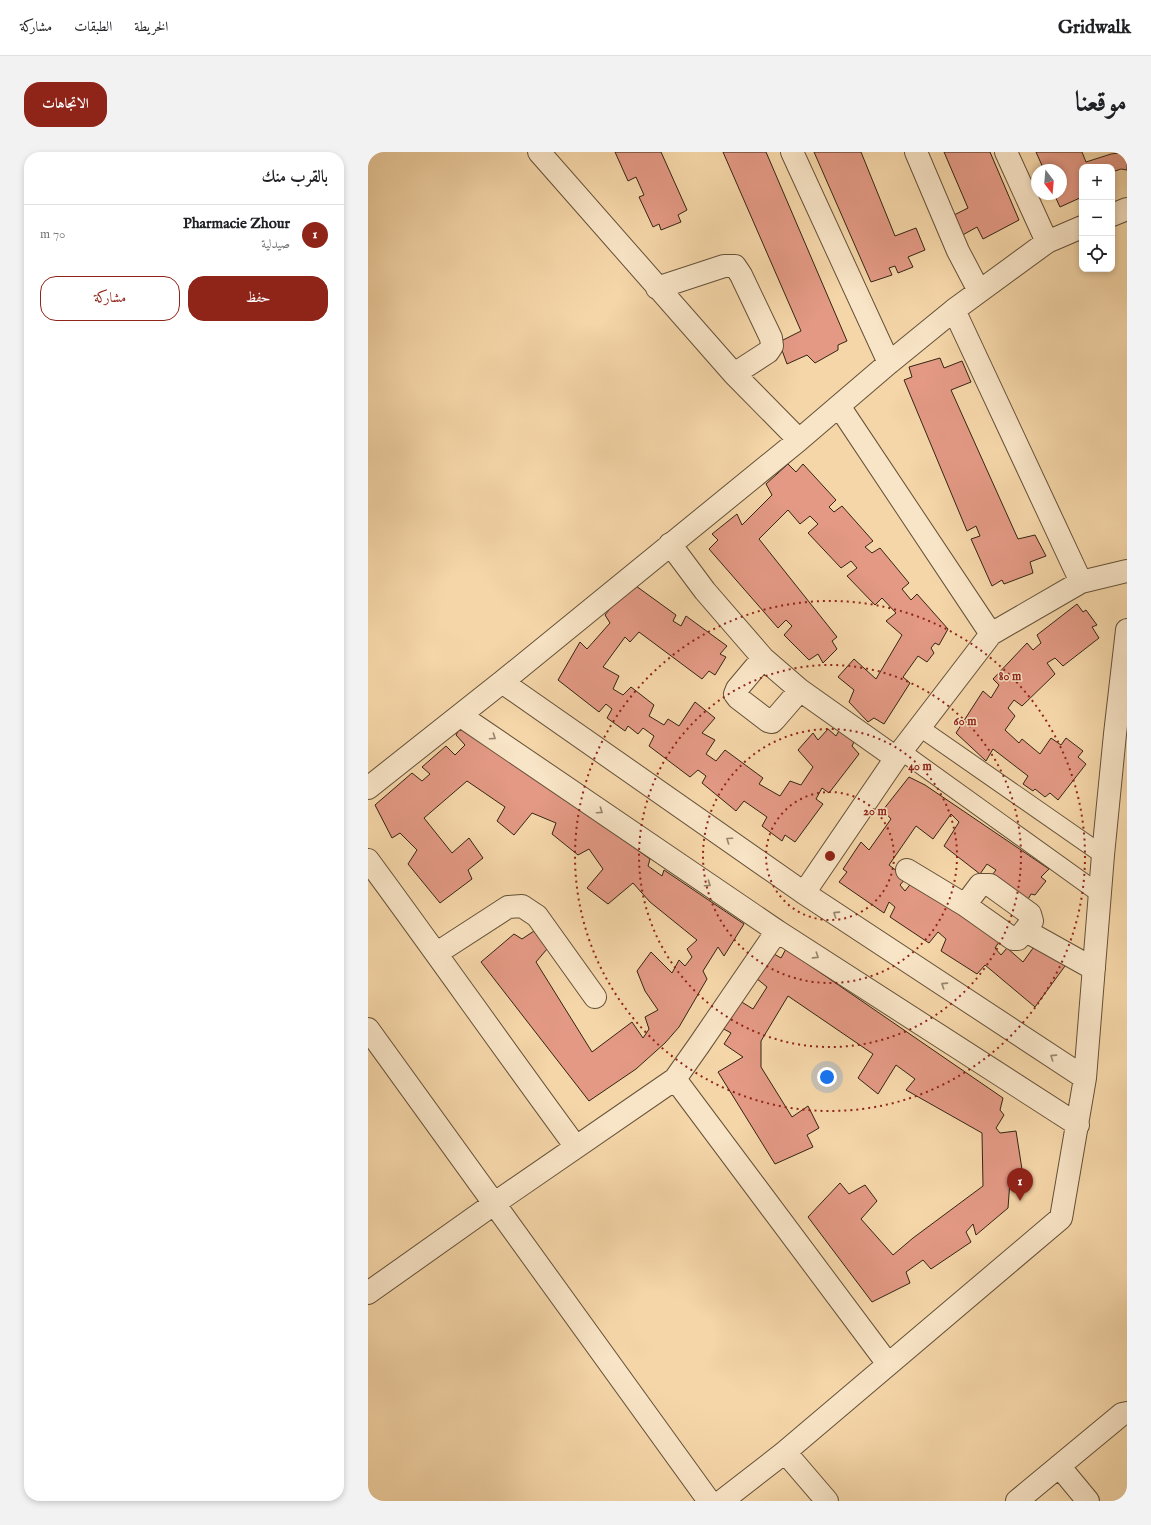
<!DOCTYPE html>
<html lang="ar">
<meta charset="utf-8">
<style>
:root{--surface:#fff;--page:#f2f2f2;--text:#202124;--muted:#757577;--line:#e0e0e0;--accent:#8f2418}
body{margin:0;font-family:"IM FELL English",Amiri,serif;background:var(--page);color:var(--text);direction:rtl}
.controls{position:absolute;right:12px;top:12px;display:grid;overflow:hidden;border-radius:8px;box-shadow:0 2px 6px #0003}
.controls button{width:36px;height:36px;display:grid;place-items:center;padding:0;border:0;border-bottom:1px solid var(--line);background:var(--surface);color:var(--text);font:20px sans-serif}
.compass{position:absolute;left:663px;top:12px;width:36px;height:36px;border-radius:50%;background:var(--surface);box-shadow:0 2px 6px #0003;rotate:164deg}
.you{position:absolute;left:459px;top:925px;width:14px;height:14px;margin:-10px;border:3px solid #fff;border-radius:50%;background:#1a73e8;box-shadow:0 0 0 6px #1a73e833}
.badge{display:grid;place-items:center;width:26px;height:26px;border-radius:50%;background:var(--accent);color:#fff;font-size:13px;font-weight:700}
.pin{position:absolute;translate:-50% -33px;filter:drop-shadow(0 1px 2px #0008)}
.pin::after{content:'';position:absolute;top:21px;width:14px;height:12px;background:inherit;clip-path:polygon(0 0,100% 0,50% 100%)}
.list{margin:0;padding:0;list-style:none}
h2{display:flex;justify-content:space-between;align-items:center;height:52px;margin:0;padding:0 16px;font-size:17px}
h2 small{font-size:13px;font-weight:400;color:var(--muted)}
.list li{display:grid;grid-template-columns:26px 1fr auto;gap:12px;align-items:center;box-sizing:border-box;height:60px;padding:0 16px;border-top:1px solid var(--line)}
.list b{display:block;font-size:15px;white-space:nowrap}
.list p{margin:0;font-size:13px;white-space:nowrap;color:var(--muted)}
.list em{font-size:13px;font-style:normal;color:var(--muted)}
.actions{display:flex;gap:8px;padding:12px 16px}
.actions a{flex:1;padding:9px 0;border:1px solid var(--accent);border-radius:16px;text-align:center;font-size:14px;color:var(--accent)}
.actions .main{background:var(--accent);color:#fff}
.icon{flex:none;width:22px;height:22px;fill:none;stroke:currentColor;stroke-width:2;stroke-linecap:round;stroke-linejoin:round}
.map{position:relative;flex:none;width:759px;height:1349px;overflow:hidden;direction:ltr;border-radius:16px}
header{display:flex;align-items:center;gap:24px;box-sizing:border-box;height:56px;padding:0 20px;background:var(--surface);border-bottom:1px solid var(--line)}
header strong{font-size:19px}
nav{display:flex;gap:22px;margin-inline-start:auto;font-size:14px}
.intro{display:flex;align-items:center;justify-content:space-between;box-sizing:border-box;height:96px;padding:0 24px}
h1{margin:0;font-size:28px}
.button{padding:10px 18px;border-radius:16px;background:var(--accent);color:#fff;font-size:14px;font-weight:700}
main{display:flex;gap:24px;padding:0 24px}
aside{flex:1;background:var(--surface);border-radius:16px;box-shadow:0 2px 6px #0003}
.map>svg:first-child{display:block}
.building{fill:#e39984;stroke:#332513}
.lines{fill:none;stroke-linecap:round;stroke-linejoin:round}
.pedestrian-casing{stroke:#645138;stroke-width:19}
.minor-casing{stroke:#645138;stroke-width:24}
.pedestrian{stroke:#f8e4c6;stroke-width:17}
.minor{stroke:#f8e4c6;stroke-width:22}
.oneway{stroke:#96846c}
.ring{fill:none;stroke:#8f2418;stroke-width:2;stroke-dasharray:2 4}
.centre{fill:#8f2418;stroke:#f8e4c6;stroke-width:2}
.ring-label{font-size:12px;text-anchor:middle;font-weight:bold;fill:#8f2418;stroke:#f8e4c6;stroke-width:3;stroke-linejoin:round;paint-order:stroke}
</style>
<header>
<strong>Gridwalk</strong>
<nav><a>الخريطة</a><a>الطبقات</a><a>مشاركة</a></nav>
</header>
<div class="intro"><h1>موقعنا</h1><a class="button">الاتجاهات</a></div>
<main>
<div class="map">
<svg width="759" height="1349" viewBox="0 0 759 1349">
<rect width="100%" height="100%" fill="#f5d6a8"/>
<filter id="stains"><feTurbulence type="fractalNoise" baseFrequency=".005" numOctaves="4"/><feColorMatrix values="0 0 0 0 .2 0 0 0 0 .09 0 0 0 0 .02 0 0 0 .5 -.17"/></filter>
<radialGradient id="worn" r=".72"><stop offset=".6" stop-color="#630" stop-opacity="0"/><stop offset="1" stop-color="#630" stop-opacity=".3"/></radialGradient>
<path class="building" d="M247,0H293L319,58L310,63L313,70L293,78L291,72L285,75L271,45L276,43L268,25L260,29Z
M355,0H398L479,189L470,193V198L447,211L439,203L419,212L411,190L433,179Z
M446,0H493L527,84L548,76L557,98L540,105L545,115L530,121L527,114L521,116L524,123L503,130Z
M576,0H622L651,68L615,87L609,75L591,85L582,65L600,56Z
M668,0H714L718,10L743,2L759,0V18L753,17L744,20V15H714V45L692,55L686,42H693V18H676Z
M572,206L576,216L594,209L603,230L583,238L650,387L667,383L678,404L662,410L665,421L636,432L634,428L624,434L603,387L612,384L608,374L599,379L536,228L544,225L541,215Z
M420,312L428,320L435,312L468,348L461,355L466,360L474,354L505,389L497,395L504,401L512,396L541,431L534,437L543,448L549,442L580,477L571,493L567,491L563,496L566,501L559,510L550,504L535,525L542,531L516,572L506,566L500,570L481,550L486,538L470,525L486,507L508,527L534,483L518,469L528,461L514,446L507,453L479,424L489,416L483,409L473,416L440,381L450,372L442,364L432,372L420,358L391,387L469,485L464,489L469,497L455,511L450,502L441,508L416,483L424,474L418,468L410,476L341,397L350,388L344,382L369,362L374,373L404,343L398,332Z
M268,434L308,463L305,469L313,474L318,464L359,494L352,502L358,505L347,523L341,519L334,527L271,480L262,490L257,485L235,515L251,524L245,537L255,543L263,535L286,553L281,564L296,573L300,567L311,574L327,550L347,566L334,581L347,588L338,602L348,609L357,598L395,626L391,632L412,644L422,629L433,633L445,615L430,598L445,581L450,588L460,577L468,584L472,577L486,590L484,594L491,602L461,641L454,636L448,647L455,652L427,690L417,683L414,689L394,674L399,665L376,649L368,659L334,631L338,624L330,618L322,625L281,594L286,584L275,576L270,582L260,574L257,579L239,566L244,557L238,552L231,560L190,528L212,490L219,497L242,471L237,463L256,439L261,441Z
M709,452L715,460L718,458L729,473L724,475L731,486L695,514L687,506L679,511L687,522L654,554L646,548L640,556L647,564L637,578L651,591L654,587L672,602L683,586L693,593L698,586L715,599L710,605L718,612L690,648L682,641L677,645L667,637L665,639L655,632L660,624L625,597L618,609L588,581L615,539L623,546L631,533L625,527L659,491L665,498L673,491L669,483Z
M94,572L282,707L280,714L294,724L296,718L376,772L356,804L350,795L335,819L339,827L311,875L297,891L268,917L221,949L113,810L146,782L154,787L166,779L179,797L168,810L224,900L264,870L275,886L281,877L277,865L290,858L277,839L269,819L283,800L304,821L311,808L317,814L324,805L319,797L329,788L282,750L265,731L240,752L219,736L235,717L221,697L210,703L184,682L188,671L164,661L146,683L129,669L137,655L99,629L56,666L84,701L101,686L115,706L100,718L104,727L72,751L40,712L49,698L32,681L24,686L7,653L44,621L54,629L62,622L54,615L78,594L87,603L97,593L88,583Z
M541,625L557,633L681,717L673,725L678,729L667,743L663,742L659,749L621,727L628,718L619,712L612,722L576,694L591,670L583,662L565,687L548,674L521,713L538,726L532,733L537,739L544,730L631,790L627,796L633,803L639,796L655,810L668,792L688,806L697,814L667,855L617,813L609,822L573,799L578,787L570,780L561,791L522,765L527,755L521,750L516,761L471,730L479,720L475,717L493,690L501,698L523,667L515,658Z
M418,797L635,946L632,958L636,963L628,976L632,981L648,979L656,1030L642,1029L640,1056L608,1083L605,1072L598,1080L603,1090L563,1117L555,1108L538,1120L542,1131L504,1150L440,1065L472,1031L481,1042L497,1033L509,1049L493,1067L525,1103L545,1086L615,1034L614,981L538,938L547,927L528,913L510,942L490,926L505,902L420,844L393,889V915L424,965L440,954L451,976L439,983L445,995L407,1012L350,920L375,905L356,892L363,881L354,876L372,849L385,857L399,835L388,826L406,802L413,806Z"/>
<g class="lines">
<g class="pedestrian-casing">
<path id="pedestrian" d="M551,575L735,703
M533,599L732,742"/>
</g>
<g class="minor-casing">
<path id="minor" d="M171,0L366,222L431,288
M424,0L521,211
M548,0L590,99L611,139
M638,0L679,90
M744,63L759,57
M289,136L356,114H367L373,123L403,186L404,194L400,200L366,222
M586,158L713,430
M471,254L623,482
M302,392L337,439L395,506L432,538L528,606
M395,506L369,537L367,542L370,546L400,569L404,570L407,567L432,538
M134,530L436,741L717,926
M93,564L409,779L710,973
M0,636L134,530L431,288L521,211L586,158L679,90L714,75
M0,708C70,803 138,900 208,995
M539,718L597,753L645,787H650L664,769L662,762L622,733H612L597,753
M436,741L528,606L623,482L713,430L759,419
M658,779L726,817
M69,801L140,755L154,754L169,764L227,845
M0,877L341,1349
M307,927L520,1212
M0,1141L127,1051L307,927L331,893L409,779
M417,1300L459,1349
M691,1314L720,1349
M354,1349L417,1300L693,1066L717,926L735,703L747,582L759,478
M649,1349L754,1262L759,1261"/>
</g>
<use href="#pedestrian" class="pedestrian"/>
<use href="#minor" class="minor"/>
</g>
<defs><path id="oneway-chevron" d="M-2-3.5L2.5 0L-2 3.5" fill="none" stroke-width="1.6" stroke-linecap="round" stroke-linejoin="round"/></defs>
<g class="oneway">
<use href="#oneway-chevron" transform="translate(125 585) rotate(34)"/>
<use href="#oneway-chevron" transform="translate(232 659) rotate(34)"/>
<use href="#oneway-chevron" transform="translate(361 688) rotate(-145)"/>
<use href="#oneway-chevron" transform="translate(340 732) rotate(34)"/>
<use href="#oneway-chevron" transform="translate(468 762) rotate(-147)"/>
<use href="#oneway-chevron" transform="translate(448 804) rotate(33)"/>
<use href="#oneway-chevron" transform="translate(576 833) rotate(-147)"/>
<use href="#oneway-chevron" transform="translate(685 905) rotate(-147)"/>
</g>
<g class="ring">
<circle cx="462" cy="704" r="64"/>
<circle cx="462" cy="704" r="127"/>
<circle cx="462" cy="704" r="191"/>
<circle cx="462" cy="704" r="255"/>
</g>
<circle cx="462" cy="704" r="6" class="centre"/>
<g class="ring-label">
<text x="642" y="528">80 m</text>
<text x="597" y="573">60 m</text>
<text x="552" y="618">40 m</text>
<text x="507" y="663">20 m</text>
</g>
<rect width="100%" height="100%" filter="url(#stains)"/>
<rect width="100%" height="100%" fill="url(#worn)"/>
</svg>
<div class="controls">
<button>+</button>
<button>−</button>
<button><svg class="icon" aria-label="locate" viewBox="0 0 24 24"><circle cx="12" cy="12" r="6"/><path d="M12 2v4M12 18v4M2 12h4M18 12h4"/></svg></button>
</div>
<svg class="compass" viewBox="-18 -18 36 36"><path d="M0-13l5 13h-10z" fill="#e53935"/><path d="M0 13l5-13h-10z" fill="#757577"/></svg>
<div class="you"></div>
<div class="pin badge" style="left:652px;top:1049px">1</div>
</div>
<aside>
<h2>بالقرب منك<small></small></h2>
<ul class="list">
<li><span class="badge">1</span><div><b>Pharmacie Zhour</b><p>صيدلية</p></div><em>70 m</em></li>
</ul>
<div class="actions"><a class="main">حفظ</a><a>مشاركة</a></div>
</aside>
</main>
